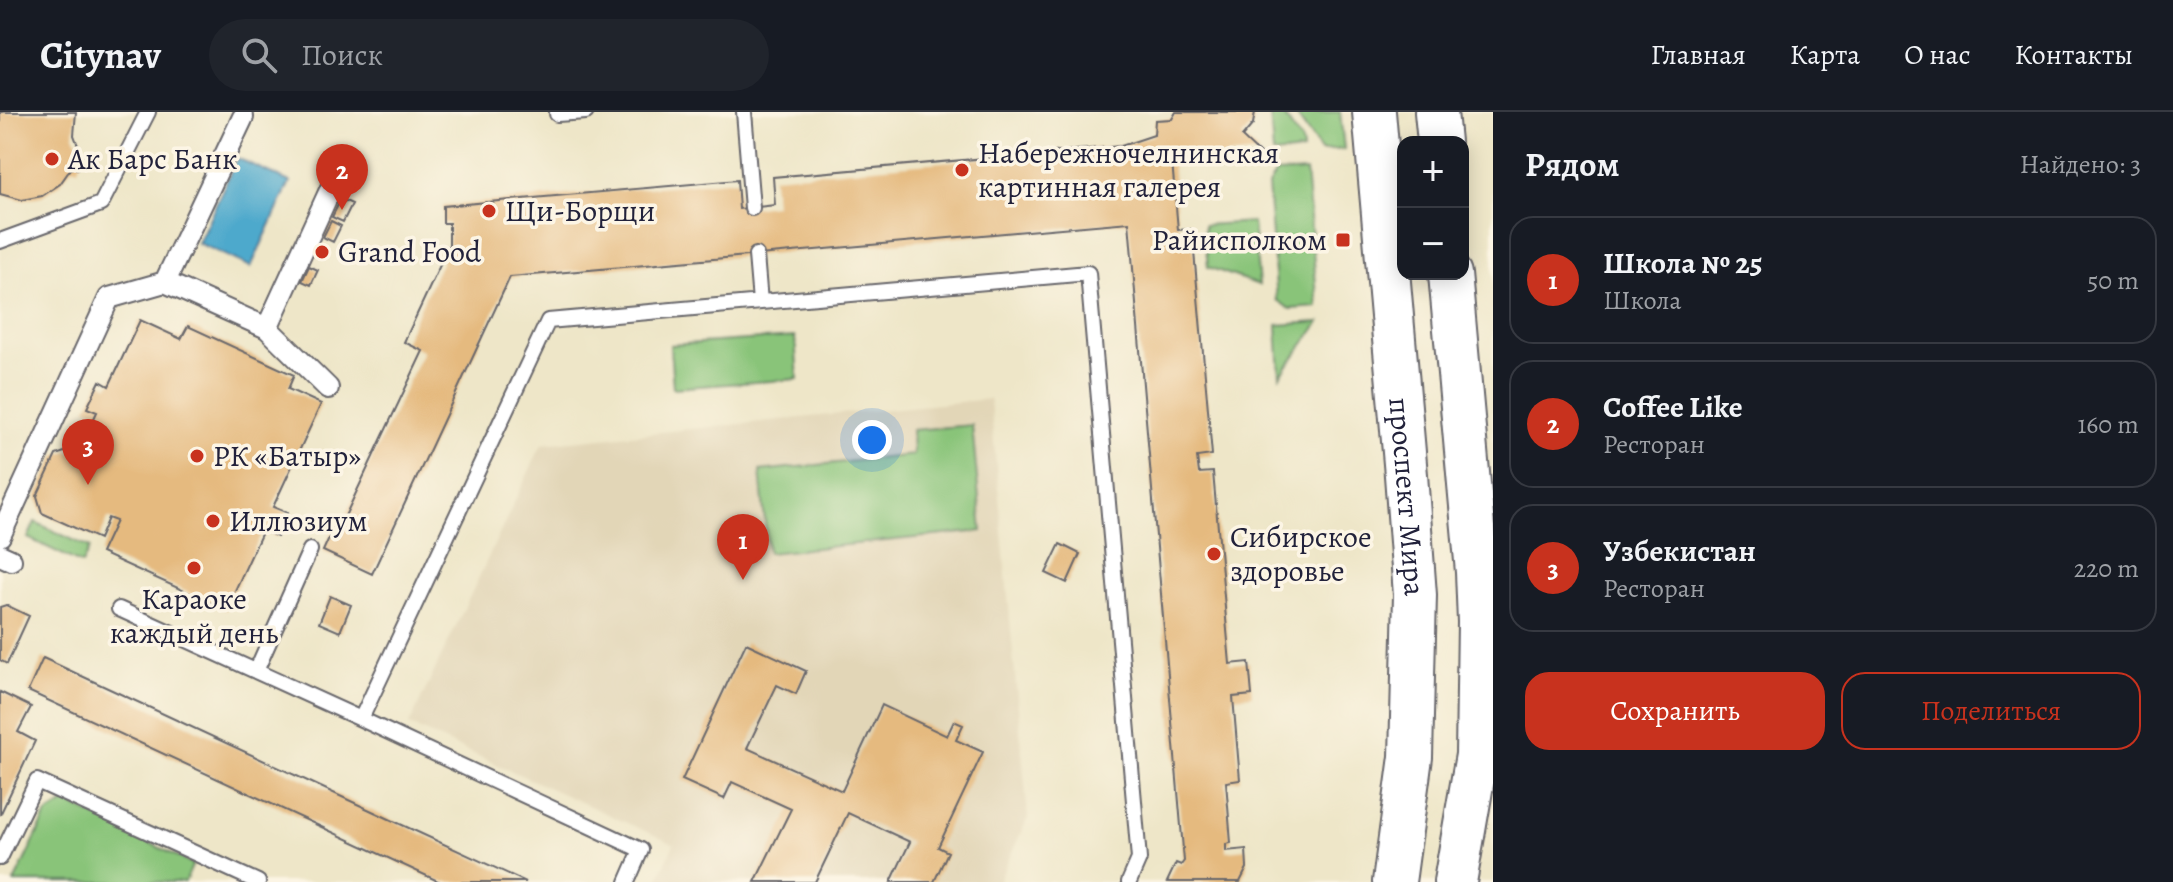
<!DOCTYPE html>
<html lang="ru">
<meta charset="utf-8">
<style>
:root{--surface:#171b24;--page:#20242c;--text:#f1f3f6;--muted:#9ea1a6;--line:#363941;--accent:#c8321e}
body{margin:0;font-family:Alegreya,serif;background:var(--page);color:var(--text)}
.controls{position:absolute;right:24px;top:24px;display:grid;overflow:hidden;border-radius:16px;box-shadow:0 4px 20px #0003}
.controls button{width:72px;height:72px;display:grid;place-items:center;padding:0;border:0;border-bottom:2px solid var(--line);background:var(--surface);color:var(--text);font:40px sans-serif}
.you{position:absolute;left:872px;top:328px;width:28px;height:28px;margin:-20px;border:6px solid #fff;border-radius:50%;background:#1a73e8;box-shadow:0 0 0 12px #1a73e833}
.badge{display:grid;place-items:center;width:52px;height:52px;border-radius:50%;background:var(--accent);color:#fff;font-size:26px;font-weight:700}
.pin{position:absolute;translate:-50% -66px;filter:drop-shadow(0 2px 4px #0008)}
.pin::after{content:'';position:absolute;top:42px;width:28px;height:24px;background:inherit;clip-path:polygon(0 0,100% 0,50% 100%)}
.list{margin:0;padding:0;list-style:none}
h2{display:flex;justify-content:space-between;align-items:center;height:104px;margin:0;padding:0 32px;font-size:34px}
h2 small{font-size:26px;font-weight:400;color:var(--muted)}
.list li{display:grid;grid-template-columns:52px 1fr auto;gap:24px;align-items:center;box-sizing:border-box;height:128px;margin:0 16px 16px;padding:0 16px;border:2px solid var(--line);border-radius:24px}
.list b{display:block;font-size:30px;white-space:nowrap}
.list p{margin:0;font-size:26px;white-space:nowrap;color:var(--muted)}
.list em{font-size:26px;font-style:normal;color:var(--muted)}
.actions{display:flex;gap:16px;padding:24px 32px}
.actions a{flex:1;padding:18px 0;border:2px solid var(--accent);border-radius:24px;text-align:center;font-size:28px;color:var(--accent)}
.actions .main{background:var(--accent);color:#fff}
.icon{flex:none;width:44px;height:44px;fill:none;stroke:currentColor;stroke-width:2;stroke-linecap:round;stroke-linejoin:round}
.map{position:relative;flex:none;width:1493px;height:770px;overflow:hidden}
header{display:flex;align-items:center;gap:48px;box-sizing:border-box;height:112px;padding:0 40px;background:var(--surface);border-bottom:2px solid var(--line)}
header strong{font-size:38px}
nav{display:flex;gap:44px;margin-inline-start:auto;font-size:28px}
.search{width:560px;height:72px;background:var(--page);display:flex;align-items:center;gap:20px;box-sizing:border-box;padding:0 28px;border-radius:44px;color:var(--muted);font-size:30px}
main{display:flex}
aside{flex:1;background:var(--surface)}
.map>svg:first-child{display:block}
.built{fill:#e2d6b7}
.green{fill:#89c479;stroke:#56735a;stroke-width:2}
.water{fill:#4ea9cc;stroke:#386684;stroke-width:2}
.building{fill:#e5ba7f}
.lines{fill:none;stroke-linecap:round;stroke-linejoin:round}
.service-casing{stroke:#69676c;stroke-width:18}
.pedestrian-casing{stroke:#69676c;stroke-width:24}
.primary-casing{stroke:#69676c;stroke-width:46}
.service{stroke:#fff;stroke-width:14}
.pedestrian{stroke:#fff;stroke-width:20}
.primary{stroke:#fff;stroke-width:42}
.poi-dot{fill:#c8321e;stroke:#fcf5e5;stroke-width:3}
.labels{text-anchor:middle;stroke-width:7;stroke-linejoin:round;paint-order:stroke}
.poi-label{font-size:30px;fill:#22223b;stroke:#fcf5e5;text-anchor:start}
.street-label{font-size:30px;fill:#22223b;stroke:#fcf5e5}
</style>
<header>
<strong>Citynav</strong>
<div class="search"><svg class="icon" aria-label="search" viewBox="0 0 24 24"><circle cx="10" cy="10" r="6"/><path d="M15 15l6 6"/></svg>Поиск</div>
<nav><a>Главная</a><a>Карта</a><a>О нас</a><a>Контакты</a></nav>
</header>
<main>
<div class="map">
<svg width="1493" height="770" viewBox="0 0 1493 770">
<rect width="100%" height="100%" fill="#fcf5e5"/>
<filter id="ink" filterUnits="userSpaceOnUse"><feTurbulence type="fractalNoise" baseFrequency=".0125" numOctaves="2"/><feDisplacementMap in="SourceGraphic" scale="16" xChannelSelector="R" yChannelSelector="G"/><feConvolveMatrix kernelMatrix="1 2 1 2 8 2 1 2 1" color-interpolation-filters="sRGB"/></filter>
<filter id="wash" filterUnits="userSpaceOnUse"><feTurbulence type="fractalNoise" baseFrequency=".006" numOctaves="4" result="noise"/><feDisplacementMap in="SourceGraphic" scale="32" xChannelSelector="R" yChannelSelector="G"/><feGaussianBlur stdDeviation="1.8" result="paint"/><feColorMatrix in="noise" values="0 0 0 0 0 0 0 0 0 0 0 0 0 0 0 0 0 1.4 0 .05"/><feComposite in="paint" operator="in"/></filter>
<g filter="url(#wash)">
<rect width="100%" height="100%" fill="#eee6c8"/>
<path class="built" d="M990,287L1028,706L998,770H657L674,732L409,613L542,332Z"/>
<path class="green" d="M1270,0H1281L1302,30L1303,39L1273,42Z
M1294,0H1340L1344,37L1321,39Z
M1306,59L1318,195L1290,197L1277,188L1268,73L1276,61Z
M1253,110L1259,173L1208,155L1204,113Z
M1320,210L1280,264L1277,213Z
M795,225L798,267L673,276L670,233Z
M972,313L982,419L768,441L760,359L913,343L912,318Z
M35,410L90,436L82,452L28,426Z
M66,690L193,752L185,770H14L47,702Z"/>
<path class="water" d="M237,46L290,70L251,155L198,131Z"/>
<g id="blocks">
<path class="building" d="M0,0H76L74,23L82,44L78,57L72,55L60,72L42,84L22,88L0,82Z
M1176,0H1255L1253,12L1242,25L1259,41L1172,49L1178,118L1192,117L1212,343L1197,345L1199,361L1213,360L1230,552L1249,550L1252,583L1233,585L1240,668L1226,670L1231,731L1226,732V739L1246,737L1247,756L1240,770H1167L1176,751L1181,753L1184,749L1129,110L510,165L372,462L323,439L333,417L338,419L423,239L404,230L449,134V111H443V94L737,68L739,97L775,93L773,65L1121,34L1154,23L1155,8L1172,7Z
M341,87L352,92L343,110L332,105Z
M331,109L341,114L333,130L323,125Z
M309,154L318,158L311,173L302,169Z
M140,208L181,227L188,214L294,263L288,277L321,292L273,395L288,401L277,425L263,418L226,498L101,441L116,409L108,406L99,427L42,401L37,384L56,343L67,339L77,343L97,300L87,296L100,269L109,274Z
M1060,432L1080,442L1067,471L1046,461Z
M330,484L351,493L340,520L319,511Z
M6,493L29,504L7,552L0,548V495Z
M746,531L806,559L796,582L777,573L747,636L842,679L882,593L947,624L954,609L963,613L956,628L983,640L938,735L948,740L934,770H891L910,730L848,701L815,770H755L791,697L732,670L724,687L682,668Z
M43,546L398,711L526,770H440L28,579Z
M0,580L31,595L18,620L35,629L0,703Z"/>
</g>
</g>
<g filter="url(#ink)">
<use href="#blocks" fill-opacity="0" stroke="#69676c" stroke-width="2"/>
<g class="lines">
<g class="service-casing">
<path id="service" d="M557,0V2L586,0
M744,0L752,96
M0,129L101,92L148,0
M756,143L760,190
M119,497L361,607L641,738L627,770
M256,559L310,438
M361,607L548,209L1088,161L1139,747L1129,770
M0,746L37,669L258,770"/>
</g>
<g class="pedestrian-casing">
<path id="pedestrian" d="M165,170L243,5
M267,216L328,276
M0,424L109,186L165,170L267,216L342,52
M0,443L11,448"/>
</g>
<g class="primary-casing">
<g id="primary">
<path id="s1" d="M1374,0L1406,363L1415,483L1411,645L1394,770"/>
<path d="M1436,0L1439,30"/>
<path d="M1450,162L1477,460L1479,510L1477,643L1455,770"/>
</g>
</g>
<use href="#service" class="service"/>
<use href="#pedestrian" class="pedestrian"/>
<use href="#primary" class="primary"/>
</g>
</g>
<g class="poi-dot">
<circle cx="52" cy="47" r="8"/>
<circle cx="962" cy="58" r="8"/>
<circle cx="489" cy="99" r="8"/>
<rect x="1335" y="120" width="16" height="16" rx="4"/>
<circle cx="322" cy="140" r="8"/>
<circle cx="197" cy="344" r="8"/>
<circle cx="213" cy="409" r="8"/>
<circle cx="1214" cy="442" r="8"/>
<circle cx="194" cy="456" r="8"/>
</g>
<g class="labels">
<g class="poi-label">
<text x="978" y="51">Набережночелнинская<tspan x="978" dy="34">картинная галерея</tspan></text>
<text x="68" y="57">Ак Барс Банк</text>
<text x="505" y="109">Щи-Борщи</text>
<text x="1327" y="138" text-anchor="end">Райисполком</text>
<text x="338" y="150">Grand Food</text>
<text x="213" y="354">РК «Батыр»</text>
<text x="229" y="419">Иллюзиум</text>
<text x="1230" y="435">Сибирское<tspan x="1230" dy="34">здоровье</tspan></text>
<text x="194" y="497" text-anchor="middle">Караоке<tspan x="194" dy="34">каждый день</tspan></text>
</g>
<g class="street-label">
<text dy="10" stroke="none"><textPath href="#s1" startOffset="386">проспект Мира</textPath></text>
</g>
</g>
</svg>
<div class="controls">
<button>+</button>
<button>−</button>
</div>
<div class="you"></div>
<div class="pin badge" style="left:743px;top:468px">1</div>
<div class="pin badge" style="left:342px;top:98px">2</div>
<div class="pin badge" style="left:88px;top:373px">3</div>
</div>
<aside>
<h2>Рядом<small>Найдено: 3</small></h2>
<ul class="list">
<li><span class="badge">1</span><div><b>Школа № 25</b><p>Школа</p></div><em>50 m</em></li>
<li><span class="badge">2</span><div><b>Coffee Like</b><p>Ресторан</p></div><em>160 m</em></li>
<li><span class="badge">3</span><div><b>Узбекистан</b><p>Ресторан</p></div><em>220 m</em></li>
</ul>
<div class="actions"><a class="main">Сохранить</a><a>Поделиться</a></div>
</aside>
</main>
